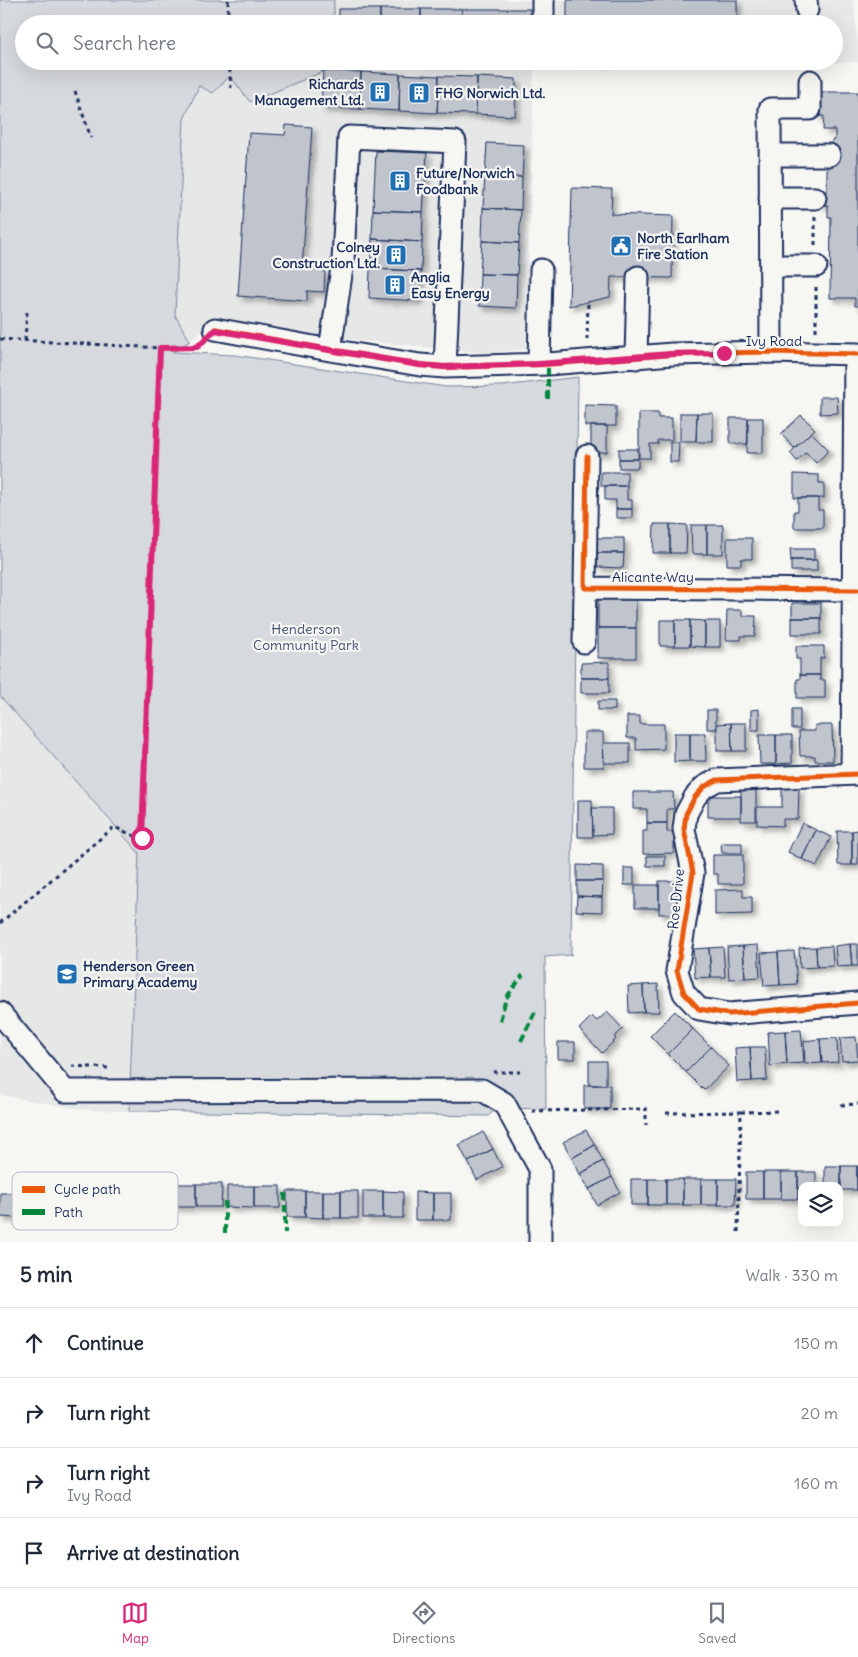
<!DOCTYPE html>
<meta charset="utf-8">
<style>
:root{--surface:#fff;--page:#f2f2f3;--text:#1f2937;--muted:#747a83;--line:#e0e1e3;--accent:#db2777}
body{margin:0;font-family:Delius,sans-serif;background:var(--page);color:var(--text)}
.controls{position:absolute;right:15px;bottom:15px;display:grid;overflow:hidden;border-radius:10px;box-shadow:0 5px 20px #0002}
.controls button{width:45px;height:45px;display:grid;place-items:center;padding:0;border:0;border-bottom:1px solid var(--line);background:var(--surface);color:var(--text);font:25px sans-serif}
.stop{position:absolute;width:15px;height:15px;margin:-11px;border:4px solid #db2777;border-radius:50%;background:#fff}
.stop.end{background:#db2777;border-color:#fff;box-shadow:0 1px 5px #0008}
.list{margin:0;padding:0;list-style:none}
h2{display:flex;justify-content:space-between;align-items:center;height:65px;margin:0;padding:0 20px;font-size:21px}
h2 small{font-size:16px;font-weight:400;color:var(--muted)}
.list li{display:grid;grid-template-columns:32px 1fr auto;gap:15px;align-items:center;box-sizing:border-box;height:70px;padding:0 20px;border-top:1px solid var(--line)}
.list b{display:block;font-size:19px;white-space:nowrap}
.list p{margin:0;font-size:16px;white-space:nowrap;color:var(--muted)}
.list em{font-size:16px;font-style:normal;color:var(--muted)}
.icon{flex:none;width:28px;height:28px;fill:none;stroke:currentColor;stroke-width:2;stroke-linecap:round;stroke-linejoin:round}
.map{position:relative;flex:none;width:858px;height:1242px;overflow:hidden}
.search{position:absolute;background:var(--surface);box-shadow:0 5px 20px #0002;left:15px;right:15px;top:15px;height:55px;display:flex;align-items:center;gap:12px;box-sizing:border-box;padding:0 18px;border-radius:28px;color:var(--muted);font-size:19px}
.sheet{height:345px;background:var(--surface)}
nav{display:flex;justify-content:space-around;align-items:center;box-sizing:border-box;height:70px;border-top:1px solid var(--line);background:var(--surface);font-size:14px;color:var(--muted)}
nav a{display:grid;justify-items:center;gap:2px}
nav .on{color:var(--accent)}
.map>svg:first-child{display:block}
.built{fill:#e6e7e7}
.green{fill:#d6d9dd;stroke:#78849e}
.building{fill:#c0c4cd;stroke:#1b2f5e;filter:url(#shadow)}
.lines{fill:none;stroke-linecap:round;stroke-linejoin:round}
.minor-casing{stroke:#1b2f5e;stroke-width:25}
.path{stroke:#1b2f5e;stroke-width:3;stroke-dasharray:4 4;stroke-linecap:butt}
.minor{stroke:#f6f6f2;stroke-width:21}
.quiet{stroke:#00873e;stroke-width:4;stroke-dasharray:8 4;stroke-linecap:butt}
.cycleway-casing{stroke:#f6f6f2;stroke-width:8}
.cycleway{stroke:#e8590c;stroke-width:5}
.route{stroke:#db2777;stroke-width:6}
.labels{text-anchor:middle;stroke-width:4.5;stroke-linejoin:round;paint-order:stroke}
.poi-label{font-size:14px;font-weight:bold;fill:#1b2f5e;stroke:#f6f6f2;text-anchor:start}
.street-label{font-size:14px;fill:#1b2f5e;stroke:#f6f6f2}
.park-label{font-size:14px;fill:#405177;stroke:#f6f6f2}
.key{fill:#f6f6f2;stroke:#b4bac6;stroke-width:1}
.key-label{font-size:14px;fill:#1b2f5e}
</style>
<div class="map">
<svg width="858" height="1242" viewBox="0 0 858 1242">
<defs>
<filter id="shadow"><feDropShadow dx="4.5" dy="4.5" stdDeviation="2.5" flood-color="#0004"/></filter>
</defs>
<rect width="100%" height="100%" fill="#f6f6f2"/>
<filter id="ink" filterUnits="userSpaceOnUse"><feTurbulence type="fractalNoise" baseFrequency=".02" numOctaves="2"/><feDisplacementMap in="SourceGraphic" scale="10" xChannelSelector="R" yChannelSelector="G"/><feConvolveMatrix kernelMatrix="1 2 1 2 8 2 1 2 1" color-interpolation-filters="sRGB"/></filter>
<g filter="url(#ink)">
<path class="built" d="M334,0H853L858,43V62L534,65L526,349L488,353L443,349L308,335L217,319L190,341L175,315L184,119L199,86L230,76L334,67V61H834V24H334Z
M0,696L139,853L129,1111L86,1110L0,1095Z"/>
<path class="green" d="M0,0H334V24H24V61H334V67L250,102L230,76L213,93L199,86L184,119L175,315L190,341L173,352L235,355L446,387L502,386L578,377L571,955L545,957L546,1109L498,1108L488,1116L129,1111L139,853L0,696Z"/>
<path class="building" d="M567,0H737V24H567Z
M339,9H380V24H339Z
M380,9H421V24H380Z
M421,9H462V24H421Z
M462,9H530V24H462Z
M421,61H462V62H421Z
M462,61H530V62H462Z
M567,61H609V62H567Z
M323,71L361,72L360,109L321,108Z
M361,72L400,74L399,111L360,109Z
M400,74L439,76L437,113L399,111Z
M439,76L477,77L476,114L437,113Z
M477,77L516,79L515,116L476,114Z
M816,92H858V306H855V298H830L831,217H828V205H820V191H827V165H832V140H835V130H823L824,116H816Z
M286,125L312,127L302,268L325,270L324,292L307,291V301L238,296L249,133L285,135Z
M487,143L524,145L522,177L485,175Z
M376,151L427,153L423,212L373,210Z
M485,175L522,177L521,210L483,208Z
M572,188L612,189L611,214L673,216L672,278L611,277L610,297L569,306Z
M483,208L521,210L519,243L482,241Z
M373,210L423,212L422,242L372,239Z
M372,239L422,242L421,271L370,269Z
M482,241L519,243L517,275L480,274Z
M370,269L421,271L419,301L369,298Z
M480,274L517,275L516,308L479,306Z
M820,397H837L838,413L820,414Z
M585,405L616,406V426H585Z
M639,413H658V418H672V440H658V444H650V458H639Z
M680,413H697L696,442H680Z
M697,413H713V442H696Z
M801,415L815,429L794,448L781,434Z
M730,418H748V444H730Z
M748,418H763V453H747Z
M591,426H607V452H591Z
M811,432L829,450L816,463L806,452L797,461L790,453Z
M670,442H679L678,462H670Z
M619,449H638V459H619Z
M619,459H638V468H619Z
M601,472H627V486H601Z
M794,474L819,475V483H824V498H794Z
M605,486H627V500H632V509H616V500H605Z
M798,498H818V510H823V528H794V511H798Z
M616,509H632V518H616Z
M654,524H670V553H653Z
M670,524L687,525L686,553H670Z
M691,525H707V554H692Z
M707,525H723V554H707Z
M597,538H624V553H597Z
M727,538H752V559H741V565H727Z
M790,549H814V560H791Z
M597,553H624L623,568L597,567Z
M791,560H817V571H791Z
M598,598H636V628H598Z
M792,603H821V618H792Z
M727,610H742V616H756L755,636H741V640H726Z
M792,618H821V634H792Z
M660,620H675V646H660Z
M675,620H690V646H675Z
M690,620L705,621V647L690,646Z
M705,621H720V647H705Z
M598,628H636V658H598Z
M796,646H824V658H820V675H800V659H796Z
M609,662V678H581V663Z
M800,675H820V680H825V698H797V679H800Z
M581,678H609V693H581Z
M598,701H615V710H598Z
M759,709V730H751V710Z
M792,709H800V729H792Z
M707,710H716V729H707Z
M627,716H640V724H664V749L636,750V738H627Z
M731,723H746V751H732Z
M731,723L732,751H717V724Z
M815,725H832L833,761H815V756H800L799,731H815Z
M584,732H603L604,767H584Z
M674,733H690V761L674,762Z
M690,733H705L706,761H690Z
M759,735H776V764H760Z
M776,735H792V763L776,764Z
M603,743H630V763H604Z
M741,787H756V821H741Z
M782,788H799L798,819H783V826L757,825V807H782Z
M633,792H673L674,809H667V823H647V809H633Z
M708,796H741V817H708Z
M578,800H592L593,837H578Z
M592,808H612V834L593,835Z
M647,823H667V832H674V853L643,854V831H647Z
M802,823L816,830L802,859L788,852Z
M816,830L831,837L817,866L802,859Z
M858,830V865H852V831Z
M837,831H852V865H838Z
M721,843H742V853H722Z
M713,855H743V884H718V874H713Z
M647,856H665V866H647Z
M577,865L603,866V881H577Z
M624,868H634V885H624Z
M577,881H603L602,897L577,896Z
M659,881H677V914H659Z
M635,885H659V908H635Z
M743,889V897H752V914L715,915V890Z
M577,896L602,897V912L576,911Z
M850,944H858V966H852Z
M850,944L852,966L837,967L835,946Z
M758,945L760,977L745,978L743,946Z
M743,946L745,978L729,979L727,947Z
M832,946L833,966L817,967L816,947Z
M723,947L725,977H711L709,948Z
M816,947L817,967L800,968L799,948Z
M709,948L711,977L695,978L693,949Z
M794,951L797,984L780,985L778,952Z
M778,952L780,985L764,986L761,953Z
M658,984L659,1012H644L643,985Z
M643,985L644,1012L629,1013L628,986Z
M675,1011L693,1029L668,1054L650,1036Z
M607,1012L623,1029L614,1037L616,1039L602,1053L579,1029L592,1016L597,1021Z
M693,1029L711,1047L686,1072L668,1054Z
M801,1030L804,1063L787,1064L785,1031Z
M785,1031L787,1064L770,1066L768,1032Z
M856,1037L858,1060L842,1061L840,1038Z
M837,1038L838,1062L822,1063L820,1039Z
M820,1039L822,1063L805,1064L804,1041Z
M558,1042H575V1059H558Z
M711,1047L729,1066L704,1090L686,1072Z
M750,1047L752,1081L737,1082L735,1048Z
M750,1047H765L767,1080L752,1081Z
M589,1061H606V1085H589Z
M584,1085H610V1109H584Z
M586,1130L595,1145L572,1158L563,1142Z
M483,1132L493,1149L468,1162L459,1145Z
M595,1145L603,1161L580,1174L572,1158Z
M493,1149L502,1167L477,1180L468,1162Z
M603,1161L612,1177L589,1189L580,1174Z
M825,1166H841V1190H839V1186H825Z
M841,1166H857V1190H841Z
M857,1166H858V1190H857Z
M746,1172H763V1199H746Z
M763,1172H781V1199H763Z
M781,1172H798V1199H781Z
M798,1172H816V1186H802V1199H798Z
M612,1177L620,1192L597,1205L589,1189Z
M631,1179H648V1205H631Z
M648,1179H666V1205H648Z
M666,1179H683V1205H666Z
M683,1179H701V1205H683Z
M701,1179H718V1205H701Z
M718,1179H736L735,1205H718Z
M171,1184H196V1207H171Z
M196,1184H222L221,1207H196Z
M227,1186H254V1208L227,1207Z
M254,1186H280V1208H254Z
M287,1191H305V1217H287Z
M305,1191H323V1218L305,1217Z
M323,1191H341V1218H323Z
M341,1191H358V1218H341Z
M363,1191H383V1218H363Z
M383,1191L403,1192V1218H383Z
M415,1192L433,1193V1220H415Z
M0,1193H18V1218L0,1217Z
M433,1193H451V1220H433Z"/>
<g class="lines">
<g class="minor-casing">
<path id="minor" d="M543,0V24
M806,0L807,10
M770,155H829
M770,198H815
M771,266H816
M215,329L330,350L420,365L445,367L548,364L672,354L771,352L858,354
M330,350L343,261L349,137L455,142L445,367
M771,352L770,109H810V81
M636,358L638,277
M539,364L541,270
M587,456L585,588L858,590
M584,642L585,588
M852,774L855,354
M858,774L717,780L704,787L695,797L686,814L684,829L693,873L677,971L684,993L699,1009L729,1014L858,1003
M0,1013L65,1091L482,1090L504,1103L540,1169V1242"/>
</g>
<path class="path" d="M228,0V24
M229,61L231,88
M75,91L91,138
M815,217V246
M816,287V334
M0,339L160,348L197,347L200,344
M25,340L27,311
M587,340L588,302
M0,923L114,827L142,839L160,348
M72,1066L108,1068
M493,1072H520
M841,1105L858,1104
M532,1111L646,1109V1125
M666,1113L741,1112
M738,1232L741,1112L780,1111"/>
<use href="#minor" class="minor"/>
<path class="quiet" d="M548,399V364
M500,1021L506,998L523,975
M521,1041L535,1012
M285,1193V1233
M225,1233V1199"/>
<g class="cycleway-casing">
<path id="cycleway" d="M215,329L330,350L420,365L445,367L548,364L672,354L771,352L858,354
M587,456L585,588L858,590
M858,774L717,780L704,787L695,797L686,814L684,829L693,873L677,971L684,993L699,1009L729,1014L858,1003"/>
</g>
<use href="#cycleway" class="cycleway"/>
</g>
</g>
<g class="lines" filter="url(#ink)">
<path class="route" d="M142,838L160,348L197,347L215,330L330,350L420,365L444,367L539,364L672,354L724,353"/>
</g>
<defs>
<g id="building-square" transform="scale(1.125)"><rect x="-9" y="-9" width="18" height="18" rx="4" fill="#1f6fb2" stroke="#f6f6f2"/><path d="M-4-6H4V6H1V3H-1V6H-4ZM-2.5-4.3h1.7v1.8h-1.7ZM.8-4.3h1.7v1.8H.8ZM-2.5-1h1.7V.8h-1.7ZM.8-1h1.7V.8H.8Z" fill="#fff"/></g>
<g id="civic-square" transform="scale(1.125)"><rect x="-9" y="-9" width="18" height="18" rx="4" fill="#1f6fb2" stroke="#f6f6f2"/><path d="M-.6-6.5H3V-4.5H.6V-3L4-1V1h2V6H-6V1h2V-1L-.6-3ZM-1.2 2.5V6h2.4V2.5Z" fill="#fff"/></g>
<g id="school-square" transform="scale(1.125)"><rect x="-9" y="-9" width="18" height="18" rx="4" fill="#1f6fb2" stroke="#f6f6f2"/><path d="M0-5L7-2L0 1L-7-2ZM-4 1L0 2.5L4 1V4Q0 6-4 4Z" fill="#fff"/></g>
</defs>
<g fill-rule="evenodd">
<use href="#building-square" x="380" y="92"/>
<use href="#building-square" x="419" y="93"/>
<use href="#building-square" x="400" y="181"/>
<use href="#civic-square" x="621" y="246"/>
<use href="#building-square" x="396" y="255"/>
<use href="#building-square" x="395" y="285"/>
<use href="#school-square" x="67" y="974"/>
</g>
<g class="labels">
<g class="poi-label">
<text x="364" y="89" text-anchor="end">Richards<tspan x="364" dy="16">Management Ltd.</tspan></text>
<text x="435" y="98">FHG Norwich Ltd.</text>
<text x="416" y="178">Future/Norwich<tspan x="416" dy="16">Foodbank</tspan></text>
<text x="637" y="243">North Earlham<tspan x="637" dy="16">Fire Station</tspan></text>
<text x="380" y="252" text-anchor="end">Colney<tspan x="380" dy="16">Construction Ltd.</tspan></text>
<text x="411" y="282">Anglia<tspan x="411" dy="16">Easy Energy</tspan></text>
<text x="83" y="971">Henderson Green<tspan x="83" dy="16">Primary Academy</tspan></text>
</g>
<g class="street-label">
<text x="774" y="346">Ivy Road</text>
<text x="653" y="582">Alicante Way</text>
<text transform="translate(676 899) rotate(-84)" y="5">Roe Drive</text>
</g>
<g class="park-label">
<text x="306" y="634">Henderson<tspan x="306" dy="16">Community Park</tspan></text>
</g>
</g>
<rect x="12" y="1172" width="166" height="58" rx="8" class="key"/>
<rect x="22" y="1186" width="23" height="7" fill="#e8590c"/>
<rect x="22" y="1209" width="23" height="6" fill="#00873e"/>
<g class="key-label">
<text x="54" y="1194">Cycle path</text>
<text x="54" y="1217">Path</text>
</g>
</svg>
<div class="controls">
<button><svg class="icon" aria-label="layers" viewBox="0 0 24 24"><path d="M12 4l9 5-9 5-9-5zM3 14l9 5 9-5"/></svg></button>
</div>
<div class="stop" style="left:142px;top:838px"></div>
<div class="stop end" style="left:724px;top:353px"></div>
<div class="search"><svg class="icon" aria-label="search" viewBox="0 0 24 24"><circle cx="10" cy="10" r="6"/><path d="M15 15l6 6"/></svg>Search here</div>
</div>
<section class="sheet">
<h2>5 min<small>Walk · 330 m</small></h2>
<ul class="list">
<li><svg class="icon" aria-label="ahead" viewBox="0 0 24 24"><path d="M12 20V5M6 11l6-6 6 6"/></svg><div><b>Continue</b></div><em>150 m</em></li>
<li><svg class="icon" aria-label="right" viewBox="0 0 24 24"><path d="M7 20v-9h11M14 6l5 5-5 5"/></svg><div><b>Turn right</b></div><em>20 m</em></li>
<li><svg class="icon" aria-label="right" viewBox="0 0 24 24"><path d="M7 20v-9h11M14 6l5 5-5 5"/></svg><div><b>Turn right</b><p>Ivy Road</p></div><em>160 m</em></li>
<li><svg class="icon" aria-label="arrive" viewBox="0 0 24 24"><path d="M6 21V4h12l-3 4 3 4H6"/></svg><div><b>Arrive at destination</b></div></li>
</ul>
</section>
<nav>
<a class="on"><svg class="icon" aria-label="map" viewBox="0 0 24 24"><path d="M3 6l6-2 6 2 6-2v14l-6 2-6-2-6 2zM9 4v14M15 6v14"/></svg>Map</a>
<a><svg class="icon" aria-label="directions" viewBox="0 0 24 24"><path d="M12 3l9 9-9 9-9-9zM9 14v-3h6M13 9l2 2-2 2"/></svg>Directions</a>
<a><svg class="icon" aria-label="saved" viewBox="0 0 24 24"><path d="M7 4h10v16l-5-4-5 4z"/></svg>Saved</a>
</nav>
